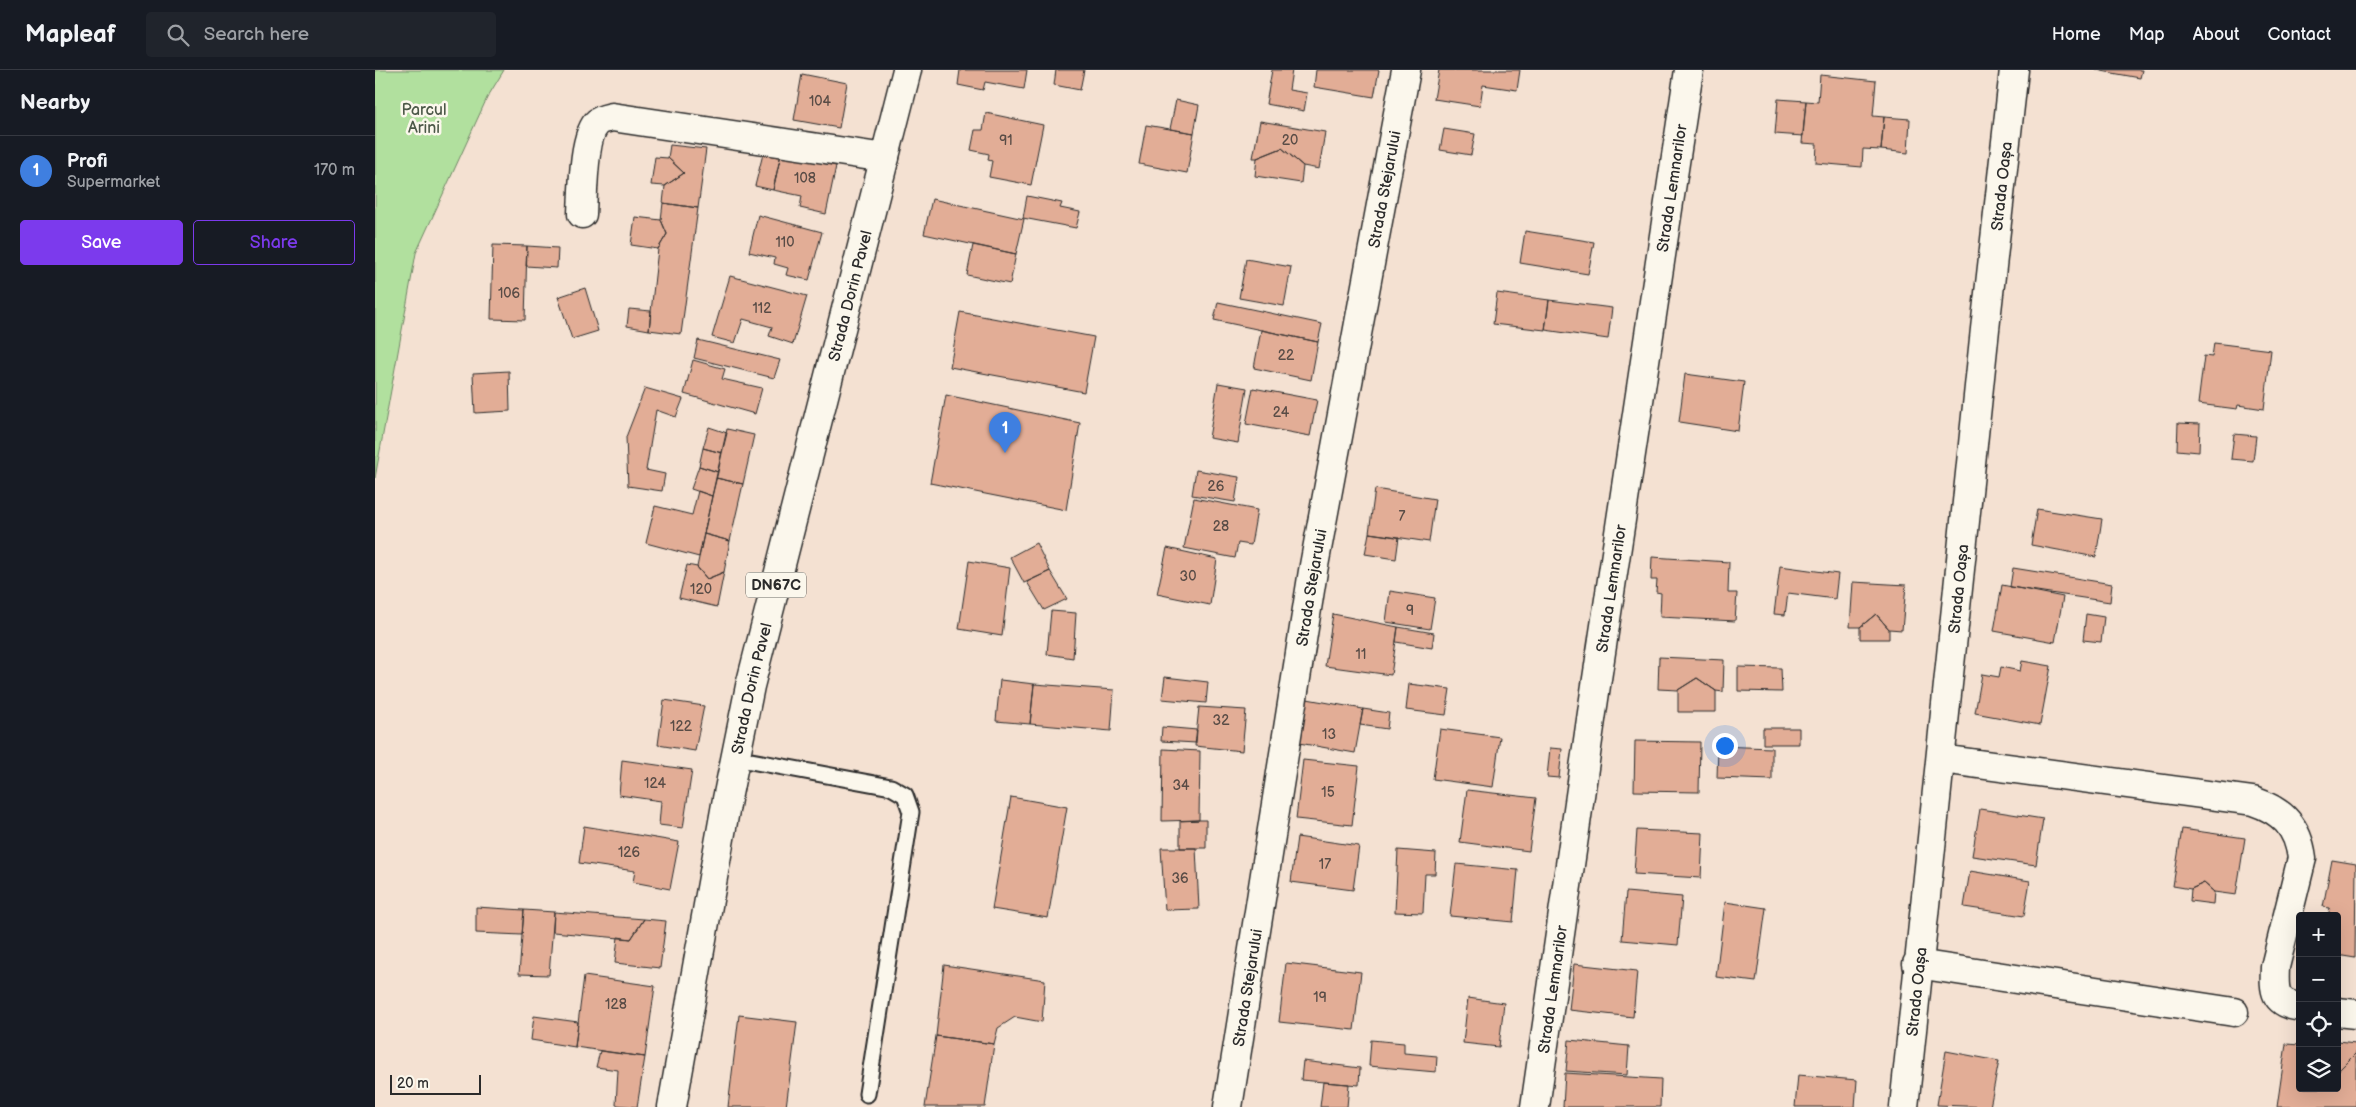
<!DOCTYPE html>
<meta charset="utf-8">
<style>
:root{--surface:#171b24;--page:#20242c;--text:#f1f3f6;--muted:#9ea1a6;--line:#363941;--accent:#7c3aed}
body{margin:0;font-family:"Balsamiq Sans",sans-serif;background:var(--page);color:var(--text)}
.controls{position:absolute;right:15px;bottom:15px;display:grid;overflow:hidden;border-radius:5px;box-shadow:0 5px 20px #0002}
.controls button{width:45px;height:45px;display:grid;place-items:center;padding:0;border:0;border-bottom:1px solid var(--line);background:var(--surface);color:var(--text);font:25px sans-serif}
.scale{position:absolute;left:15px;bottom:12px;width:91px;box-sizing:border-box;padding-left:5px;border:2px solid #2b2b2b;border-top:0;font-size:14px;line-height:18px;white-space:nowrap;color:#2b2b2b;-webkit-text-stroke:4px #fbf7ec;paint-order:stroke}
.you{position:absolute;left:1349px;top:675px;width:18px;height:18px;margin:-12px;border:4px solid #fff;border-radius:50%;background:#1a73e8;box-shadow:0 0 0 8px #1a73e833}
.badge{display:grid;place-items:center;width:32px;height:32px;border-radius:50%;background:var(--accent);color:#fff;font-size:16px;font-weight:700}
.pin{position:absolute;translate:-50% -41px;filter:drop-shadow(0 1px 2px #0008)}
.pin::after{content:'';position:absolute;top:26px;width:18px;height:15px;background:inherit;clip-path:polygon(0 0,100% 0,50% 100%)}
.list{margin:0;padding:0;list-style:none}
h2{display:flex;justify-content:space-between;align-items:center;height:65px;margin:0;padding:0 20px;font-size:21px}
h2 small{font-size:16px;font-weight:400;color:var(--muted)}
.list li{display:grid;grid-template-columns:32px 1fr auto;gap:15px;align-items:center;box-sizing:border-box;height:70px;padding:0 20px;border-top:1px solid var(--line)}
.list b{display:block;font-size:19px;white-space:nowrap}
.list p{margin:0;font-size:16px;white-space:nowrap;color:var(--muted)}
.list em{font-size:16px;font-style:normal;color:var(--muted)}
.actions{display:flex;gap:10px;padding:15px 20px}
.actions a{flex:1;padding:11px 0;border:1px solid var(--accent);border-radius:5px;text-align:center;font-size:18px;color:var(--accent)}
.actions .main{background:var(--accent);color:#fff}
.icon{flex:none;width:28px;height:28px;fill:none;stroke:currentColor;stroke-width:2;stroke-linecap:round;stroke-linejoin:round}
.map{position:relative;flex:none;width:1981px;height:1037px;overflow:hidden}
header{display:flex;align-items:center;gap:30px;box-sizing:border-box;height:70px;padding:0 25px;background:var(--surface);border-bottom:1px solid var(--line)}
header strong{font-size:24px}
nav{display:flex;gap:28px;margin-inline-start:auto;font-size:18px}
.search{width:350px;height:45px;background:var(--page);display:flex;align-items:center;gap:12px;box-sizing:border-box;padding:0 18px;border-radius:5px;color:var(--muted);font-size:19px}
main{display:flex}
aside{flex:1;background:var(--surface)}
.map>svg:first-child{display:block}
.green{fill:#b1e09e;stroke:#6e8664}
.building{fill:#e2ad96;stroke:#2b2b2b}
.lines{fill:none;stroke-linecap:round;stroke-linejoin:round}
.lane-casing{stroke:#2b2b2b;stroke-width:19}
.street-casing{stroke:#2b2b2b;stroke-width:31}
.primary-casing{stroke:#2b2b2b;stroke-width:31}
.lane{stroke:#fbf7ec;stroke-width:15}
.street{stroke:#fbf7ec;stroke-width:28}
.primary{stroke:#fbf7ec;stroke-width:28}
.labels{text-anchor:middle;stroke-width:5;stroke-linejoin:round;paint-order:stroke}
.number-label{font-size:14px;fill:#594c46}
.shield{fill:#fbf7ec;stroke:#696865;stroke-width:1}
.shield-label{font-size:15px;font-weight:bold;fill:#2b2b2b}
.park-label{font-size:16px;fill:#4c5848;stroke:#fbf7ec}
.street-label{font-size:16px;fill:#2b2b2b;stroke:#fbf7ec}
</style>
<header>
<strong>Mapleaf</strong>
<div class="search"><svg class="icon" aria-label="search" viewBox="0 0 24 24"><circle cx="10" cy="10" r="6"/><path d="M15 15l6 6"/></svg>Search here</div>
<nav><a>Home</a><a>Map</a><a>About</a><a>Contact</a></nav>
</header>
<main>
<aside>
<h2>Nearby<small></small></h2>
<ul class="list">
<li><span class="badge" style="background:#3f7fe0">1</span><div><b>Profi</b><p>Supermarket</p></div><em>170 m</em></li>
</ul>
<div class="actions"><a class="main">Save</a><a>Share</a></div>
</aside>
<div class="map">
<svg width="1981" height="1037" viewBox="0 0 1981 1037">
<rect width="100%" height="100%" fill="#f4e1d2"/>
<filter id="ink" filterUnits="userSpaceOnUse"><feTurbulence type="fractalNoise" baseFrequency=".02" numOctaves="2"/><feDisplacementMap in="SourceGraphic" scale="10" xChannelSelector="R" yChannelSelector="G"/><feConvolveMatrix kernelMatrix="1 2 1 2 8 2 1 2 1" color-interpolation-filters="sRGB"/></filter>
<g filter="url(#ink)">
<path class="green" d="M0,0H129L112,28L41,183L0,408Z"/>
<path class="building" d="M585,0H652L649,19L610,12L608,20L583,15Z
M681,0H709L705,20L679,15Z
M897,0H917L914,20L932,23L929,41L891,34Z
M941,0H1004L999,27L939,17Z
M1064,0H1145L1142,20L1108,15L1105,36L1059,29Z
M1721,0H1767L1765,8Z
M427,4L472,13L464,58L419,50Z
M1445,5L1501,11L1498,46L1509,47L1506,80L1488,79L1487,97L1441,93L1442,74L1427,73L1431,31L1443,32Z
M1403,29L1431,31L1428,66L1400,64Z
M801,30L824,35L819,63L795,59Z
M611,43L668,55L656,115L614,107L617,91L613,90L614,84L596,80L600,60H608Z
M1509,47L1535,49L1533,83L1506,80Z
M885,51L950,62L944,99L928,96L907,78L882,88H878Z
M771,55L819,63L812,103L764,94Z
M1069,59L1100,64L1096,85L1065,80Z
M295,75L331,79L323,138L288,133L290,116L309,103L293,88Z
M907,78L928,96L926,113L880,106L882,88Z
M389,80L406,84L398,120L380,116Z
M406,84L461,96L451,144L425,138L427,126L398,120Z
M280,87L293,88L309,103L290,116L276,115Z
M652,126L687,133L685,138L705,142L701,158L648,148Z
M557,129L649,149L641,184L549,164Z
M288,133L323,138L306,264L274,260L283,179L292,164L286,150Z
M383,145L447,162L434,210L411,205L413,198L399,194L400,188L374,182Z
M260,147L286,150L292,164L283,179L256,175Z
M1150,161L1219,172L1213,204L1145,193Z
M118,175L152,176L150,250L116,249Z
M598,175L641,184L635,214L592,205Z
M152,176L183,178L182,198L151,196Z
M871,189L916,197L909,236L864,228Z
M355,206L432,226L418,274L394,266L397,257L368,249L360,273L337,267Z
M210,218L223,261L197,269L183,227Z
M1122,223L1174,230L1170,260L1118,254Z
M1174,230L1237,238L1233,269L1170,260Z
M843,232L947,254L943,272L839,250Z
M254,239L276,241L274,260L252,256Z
M585,242L719,267L709,322L575,297Z
M886,260L943,272L936,310L879,298Z
M323,270L405,290L399,308L319,288Z
M1839,273L1896,280L1889,339L1863,335L1862,339L1823,334L1829,286L1837,287Z
M318,290L350,299L347,309L387,318L380,344L309,324Z
M134,301L135,341L100,343L98,303Z
M1310,304L1369,312L1363,361L1304,352Z
M843,313L872,318L863,373L834,368Z
M270,318L308,329L301,347L281,340L271,400L290,404L287,421L253,416L251,367Z
M878,318L942,330L935,366L871,354Z
M571,325L705,353L691,440L555,413Z
M1803,353L1825,354L1824,382L1802,380Z
M334,357L352,363L347,383L328,378Z
M352,359L379,365L368,414L341,408Z
M1859,364L1881,366L1878,391L1856,389Z
M328,378L347,383L343,402L324,396Z
M324,396L343,402L337,426L316,419Z
M821,400L864,407L860,432L817,425Z
M341,408L368,414L355,471L329,464Z
M1000,419L1060,429L1054,472L994,463Z
M323,421L337,426L324,487L271,473L280,436L317,445Z
M819,428L882,440L876,475L863,473L860,488L809,478Z
M1662,439L1727,449L1721,487L1656,475Z
M994,463L1024,467L1021,489L990,484Z
M329,464L355,471L349,502L332,509L322,497Z
M661,473L675,501L649,513L635,487Z
M792,478L842,489L835,535L782,524Z
M1277,487L1354,492L1353,523H1362L1360,551L1285,547L1286,523L1281,522L1282,510H1276Z
M594,491L635,498L627,566L584,559Z
M312,495L322,497L332,509L349,502L342,537L304,528Z
M1405,496L1463,504L1460,529L1413,523L1410,545L1399,544Z
M1638,498L1737,514L1735,532L1635,517Z
M675,501L692,529L669,540L652,512Z
M1478,512L1531,515L1527,560L1514,559L1501,544L1485,557H1475Z
M1627,515L1688,527L1680,572L1619,561Z
M1015,521L1060,528L1055,559L1011,552Z
M676,541L701,543L698,588L672,584Z
M958,544L1023,557L1016,605L950,596Z
M1501,544L1514,559V569H1485V557Z
M1711,544L1729,547L1726,572L1708,570Z
M1023,557L1059,563L1057,578L1021,572Z
M1284,587L1349,590L1348,622L1341,621L1322,608L1303,620L1283,619Z
M1647,591L1676,596L1665,655L1600,643L1607,604L1624,607L1626,597L1645,601Z
M1363,597L1406,598L1407,622L1363,621Z
M790,607L833,612L831,633L787,629Z
M1322,608L1341,621V642H1303V620Z
M625,610L659,614L655,654L621,651Z
M659,614L739,620L736,661L655,654Z
M1034,614L1075,619L1071,645L1031,640Z
M932,629L988,639L980,683L924,673Z
M289,630L329,636L320,681L283,675Z
M824,637L871,640L867,681L820,676Z
M988,639L1014,643L1012,659L985,655Z
M787,657L822,660L821,673L786,671Z
M1388,658H1424V674H1388Z
M1065,659L1125,667L1118,717L1058,709Z
M1260,671L1325,672L1324,722L1259,721Z
M1343,676L1397,678V710L1342,708Z
M1175,678L1187,679L1184,708L1172,707Z
M788,679L825,681L824,750L787,751Z
M247,690L317,700L308,758L284,755L286,731L244,725Z
M928,690L984,696L977,755L921,749Z
M1092,720L1161,728L1154,781L1085,772Z
M636,727L692,737L673,848L617,839Z
M1605,739L1668,749L1661,795L1597,786Z
M824,750H831V778H805V751Z
M209,756L304,772L295,819L258,812L260,801L204,793Z
M1807,759L1870,768L1861,825L1839,822L1829,813L1816,819L1798,816Z
M1262,760L1328,763L1326,808L1259,804Z
M922,767L984,776L978,820L916,812Z
M786,778H821L824,839L790,840Z
M1023,780L1061,783L1060,804H1050L1048,843L1020,842Z
M1957,790L1981,794L1980,888L1962,885V846H1953L1955,838L1948,837Z
M1081,794L1143,800L1138,852L1075,846Z
M1595,801L1655,811L1649,846L1589,837Z
M1829,813L1839,822L1838,834L1815,831L1816,819Z
M1251,822L1307,827L1303,875L1247,870Z
M1350,832L1391,838L1381,912L1341,907Z
M101,837L149,840L147,865L101,863Z
M149,840L179,842L174,905L144,904Z
M179,842L269,849L256,869L178,862Z
M269,849L291,851L285,898L240,893L243,867L256,869Z
M911,893L986,902L979,960L904,952Z
M1199,894L1262,901L1258,947L1194,940Z
M569,895L670,910L667,952L640,947L623,958L619,974L561,966Z
M209,906L280,916L270,987L200,977Z
M1093,928L1129,933L1124,977L1088,973Z
M364,945L422,952L411,1037H353Z
M159,946L203,952L200,977L156,970Z
M561,966L619,974L610,1037H550Z
M996,970L1029,973V983L1062,986L1061,1002L994,996Z
M1194,970L1254,976L1252,1005L1191,1001Z
M1962,971L1981,973V983L1962,1002Z
M1911,974L1925,975V1018H1962V1002L1981,983V1037H1902Z
M225,981L270,987L262,1037L241,1035L243,1000L221,997Z
M1571,981L1624,991L1615,1037L1562,1035Z
M928,991L985,998L984,1015L926,1010Z
M1190,1003L1286,1009L1285,1037H1188Z
M1423,1005L1482,1010L1480,1037H1420Z
M948,1012L974,1014L972,1037H945Z"/>
<g class="lines">
<g class="lane-casing">
<path id="lane" d="M360,688L516,717L530,725L536,742L492,1024"/>
</g>
<g class="street-casing">
<g id="street">
<path d="M207,144C208,125 208,64 223,52C226,49 233,48 237,47L510,88"/>
<path d="M1566,689L1878,731C1908,741 1923,757 1927,788L1900,897C1899,920 1898,933 1925,937"/>
<path d="M1542,894L1859,942"/>
<path d="M1962,942L1981,944"/>
<path id="s1" d="M853,1037L938,501L1031,0"/>
<path id="s2" d="M1160,1037L1220,622L1314,0"/>
<path id="s3" d="M1529,1037L1610,259L1639,0"/>
</g>
</g>
<g class="primary-casing">
<g id="primary">
<path id="s4" d="M297,1037L352,729L375,616L532,0"/>
</g>
</g>
<use href="#lane" class="lane"/>
<use href="#street" class="street"/>
<use href="#primary" class="primary"/>
</g>
</g>
<g class="labels">
<g class="number-label">
<text x="445" y="36">104</text>
<text x="631" y="75">91</text>
<text x="915" y="75">20</text>
<text x="430" y="113">108</text>
<text x="410" y="177">110</text>
<text x="134" y="228">106</text>
<text x="387" y="243">112</text>
<text x="911" y="290">22</text>
<text x="906" y="347">24</text>
<text x="841" y="421">26</text>
<text x="1027" y="451">7</text>
<text x="846" y="461">28</text>
<text x="813" y="511">30</text>
<text x="326" y="524">120</text>
<text x="1035" y="545">9</text>
<text x="986" y="589">11</text>
<text x="846" y="655">32</text>
<text x="306" y="661">122</text>
<text x="954" y="669">13</text>
<text x="280" y="718">124</text>
<text x="806" y="720">34</text>
<text x="953" y="727">15</text>
<text x="254" y="787">126</text>
<text x="950" y="799">17</text>
<text x="805" y="813">36</text>
<text x="945" y="932">19</text>
<text x="241" y="939">128</text>
</g>
<rect class="shield" x="371" y="502.5" width="60" height="25" rx="4"/>
<g class="shield-label">
<text x="401" y="520">DN67C</text>
</g>
<g class="park-label">
<text x="49" y="45">Parcul<tspan x="49" dy="18">Arini</tspan></text>
</g>
<g class="street-label">
<text dy="6" stroke="none"><textPath href="#s3" startOffset="926">Strada Oașa</textPath></text>
<text dy="6" stroke="none"><textPath href="#s2" startOffset="929">Strada Lemnarilor</textPath></text>
<text dy="6" stroke="none"><textPath href="#s1" startOffset="931">Strada Stejarului</textPath></text>
<text dy="6" stroke="none"><textPath href="#s4" startOffset="831">Strada Dorin Pavel</textPath></text>
<text dy="6" stroke="none"><textPath href="#s1" startOffset="526">Strada Stejarului</textPath></text>
<text dy="6" stroke="none"><textPath href="#s2" startOffset="524">Strada Lemnarilor</textPath></text>
<text dy="6" stroke="none"><textPath href="#s3" startOffset="521">Strada Oașa</textPath></text>
<text dy="6" stroke="none"><textPath href="#s4" startOffset="426">Strada Dorin Pavel</textPath></text>
<text dy="6" stroke="none"><textPath href="#s1" startOffset="121">Strada Stejarului</textPath></text>
<text dy="6" stroke="none"><textPath href="#s2" startOffset="119">Strada Lemnarilor</textPath></text>
<text dy="6" stroke="none"><textPath href="#s3" startOffset="116">Strada Oașa</textPath></text>
</g>
</g>
</svg>
<div class="controls">
<button>+</button>
<button>−</button>
<button><svg class="icon" aria-label="locate" viewBox="0 0 24 24"><circle cx="12" cy="12" r="6"/><path d="M12 2v4M12 18v4M2 12h4M18 12h4"/></svg></button>
<button><svg class="icon" aria-label="layers" viewBox="0 0 24 24"><path d="M12 4l9 5-9 5-9-5zM3 14l9 5 9-5"/></svg></button>
</div>
<div class="scale">20 m</div>
<div class="you"></div>
<div class="pin badge" style="left:630px;top:383px;background:#3f7fe0">1</div>
</div>
</main>
